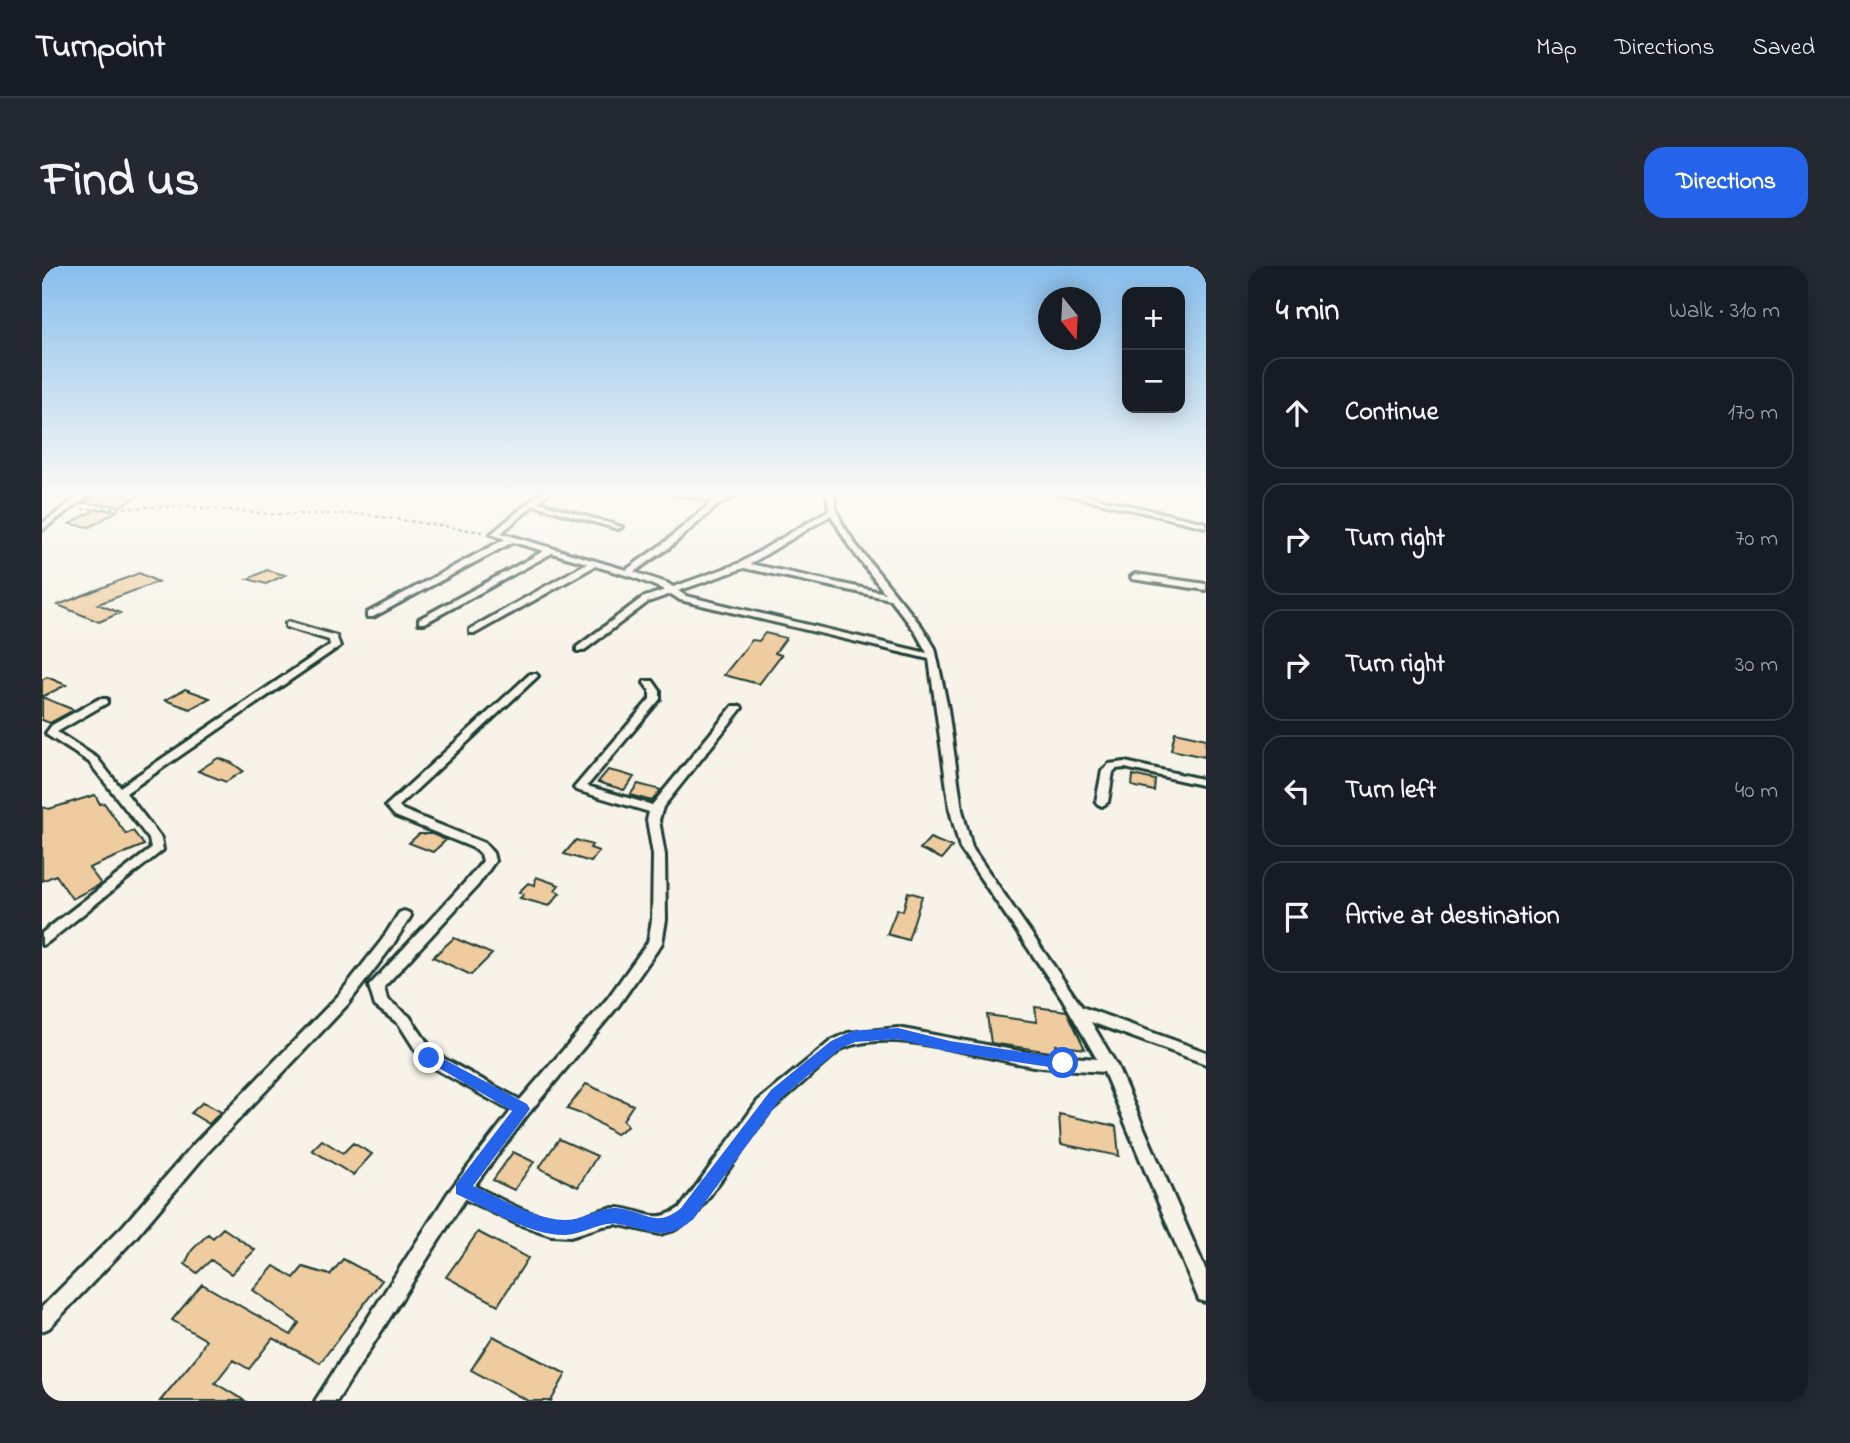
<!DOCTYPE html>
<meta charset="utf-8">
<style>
:root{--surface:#171b24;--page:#242831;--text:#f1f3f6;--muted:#9ea1a6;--line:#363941;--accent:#2563eb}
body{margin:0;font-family:"Indie Flower",sans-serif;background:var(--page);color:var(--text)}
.controls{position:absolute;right:21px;top:21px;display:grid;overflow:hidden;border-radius:14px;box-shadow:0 4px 18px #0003}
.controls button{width:63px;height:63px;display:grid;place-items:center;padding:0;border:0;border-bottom:2px solid var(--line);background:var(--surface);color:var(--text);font:35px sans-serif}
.compass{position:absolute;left:996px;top:21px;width:63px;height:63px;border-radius:50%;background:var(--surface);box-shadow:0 4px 18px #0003;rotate:162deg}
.stop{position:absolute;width:21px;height:21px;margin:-16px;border:5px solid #2563eb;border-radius:50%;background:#fff}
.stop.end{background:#2563eb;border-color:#fff;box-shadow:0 2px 7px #0008}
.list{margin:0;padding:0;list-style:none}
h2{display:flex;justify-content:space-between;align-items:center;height:91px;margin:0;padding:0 28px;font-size:30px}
h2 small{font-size:23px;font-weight:400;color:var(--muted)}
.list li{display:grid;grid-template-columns:46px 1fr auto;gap:21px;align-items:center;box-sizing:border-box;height:112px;margin:0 14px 14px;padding:0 14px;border:2px solid var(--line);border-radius:21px}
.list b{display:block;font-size:26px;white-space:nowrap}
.list em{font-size:23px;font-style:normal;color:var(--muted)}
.icon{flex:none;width:38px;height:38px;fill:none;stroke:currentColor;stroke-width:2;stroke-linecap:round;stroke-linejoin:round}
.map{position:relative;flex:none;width:1164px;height:1135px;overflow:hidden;border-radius:21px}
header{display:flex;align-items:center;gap:42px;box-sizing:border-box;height:98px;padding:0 35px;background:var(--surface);border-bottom:2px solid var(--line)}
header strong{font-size:33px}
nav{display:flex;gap:38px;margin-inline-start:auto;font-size:24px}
.intro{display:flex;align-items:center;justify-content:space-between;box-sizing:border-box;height:168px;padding:0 42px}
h1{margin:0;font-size:49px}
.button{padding:18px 32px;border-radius:21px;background:var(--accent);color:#fff;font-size:24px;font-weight:700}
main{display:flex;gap:42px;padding:0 42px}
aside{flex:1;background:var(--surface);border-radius:21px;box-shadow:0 4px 18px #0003}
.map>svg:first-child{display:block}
.building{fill:#eecc9f;stroke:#1f3d34;stroke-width:2}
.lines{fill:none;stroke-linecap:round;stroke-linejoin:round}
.street-casing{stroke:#1f3d34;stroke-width:6}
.path{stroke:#1f3d34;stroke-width:2;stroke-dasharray:3.5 3.5;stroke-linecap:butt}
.street{fill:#f7f3e8;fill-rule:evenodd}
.route{fill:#2563eb}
</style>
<header>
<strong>Turnpoint</strong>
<nav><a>Map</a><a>Directions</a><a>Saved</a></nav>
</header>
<div class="intro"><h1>Find us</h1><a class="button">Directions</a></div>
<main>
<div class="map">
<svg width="1164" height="1135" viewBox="0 0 1164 1135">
<rect width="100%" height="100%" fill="#f7f3e8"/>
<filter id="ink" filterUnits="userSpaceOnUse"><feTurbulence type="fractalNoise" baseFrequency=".0143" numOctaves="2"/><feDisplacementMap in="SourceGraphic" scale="14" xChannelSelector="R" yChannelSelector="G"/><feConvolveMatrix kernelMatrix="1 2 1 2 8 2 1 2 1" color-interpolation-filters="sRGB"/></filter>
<g filter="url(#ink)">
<path class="building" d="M59,227H101L78,240L42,237Z
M54,243L75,245L48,261L28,258Z
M225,304L243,309L224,318L206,313Z
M97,307L116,316L56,338L78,347L57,356L16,339Z
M723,367L744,372L733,387L739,389L717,418L682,409L710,374L717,375Z
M5,411L24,419L0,431V414Z
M143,423L168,432L148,443L123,434Z
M0,431L32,444L8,457L0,454Z
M1133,466L1164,473L1163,491L1129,484Z
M176,492L190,497L201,505L184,516L156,505Z
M566,504L579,507L592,511L582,524L556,516Z
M1091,509L1113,514L1112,525L1090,520Z
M596,518L619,524L610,535L588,529Z
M53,529L58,538L62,537L84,568L91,565L102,579L47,602L59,618L30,633L14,609L0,615V541L7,543Z
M377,568H390L404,574L391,586L367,577Z
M888,572L910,581L900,593L878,583Z
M534,574L550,579L548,582L557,585L549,596L522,588Z
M494,611L517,619L513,624L518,627L507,640L478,632L482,628L477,626L486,617L493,619Z
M866,626L880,630L866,674L845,668L855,643L861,645Z
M412,672L450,688L429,709L391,691Z
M993,741L1025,745L1043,783L1014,779L1015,787L949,777L945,749L995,756Z
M544,818L591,839L581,854L586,860L574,868L545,850L525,843Z
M161,836L179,846L167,858L149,847Z
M1017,848L1074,860L1077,890L1019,878Z
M517,873L555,890L536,921L497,902Z
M280,874L301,887L311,877L330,888L311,909L270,884Z
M471,886L492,896L472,924L451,914Z
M181,962L213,984L189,1008L169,994L155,1007L143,998L150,984L166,968L171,972Z
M436,966L486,992L456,1039L404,1011Z
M301,993L340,1014L278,1097L231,1072L207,1103L191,1094L173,1117L203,1135H118L156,1089L164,1074L130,1054L160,1018L249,1069L257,1057L211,1024L232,1000L252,1012L261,1001L288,1009Z
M451,1070L524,1108L509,1135H486L429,1104Z"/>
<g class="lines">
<g class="street-casing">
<path id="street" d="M41,227H50L0,264V258Z
M498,227H506L496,236L580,261L576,263L492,239L459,267L584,304L622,277L671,235L628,227C644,227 660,232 676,232C683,232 690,227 699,227L676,239L628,281L592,306L625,317L631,321L698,297L787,244L785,227H793V241L801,259L814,279L880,361L893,382L906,443L920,544L930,582L1040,741L1164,786V798L1049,756L1075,800L1164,1005V1036L1157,1034L1062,806C1038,804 1014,803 991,800C937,792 849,760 799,783L728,845L651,953L632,964L618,968L574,958L561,960L529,970L509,969L476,958L423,933L295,1135H273L406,927L469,845L381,796L357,758L333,740L327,720L426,613L441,595L439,588L434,583L353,550L344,540L488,408H494L496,410L357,540L361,544L442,577L451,587L453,595L436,619L342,721L345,733L367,750L393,788L478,834L566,732L606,676L610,654L611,589L605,554L607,546L534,524L532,522L608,433V425L602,417L603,415H611L618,425V433L545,520L610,539L691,440H699L700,442L621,541L617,554L623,589L624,654L620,677L576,740L486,848L432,920C461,934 496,957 529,953C544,952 557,942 571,942C600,941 610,962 639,941L716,835L789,775L806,767L856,762L992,788L1055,793L1020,732L918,582L908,544L887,393L638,334L629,328L606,336L541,385H535V381L600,332L623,324L591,311L553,300L434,367H428V363L545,297L510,287L383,357H377V353L502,285L471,276L331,351H325V347L463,273L449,268ZM789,249L807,280L843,327L708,298ZM702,302L848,333L873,365L885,387L644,330L636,325Z
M1018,227H1032L1164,257V261Z
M1093,308L1164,318V324L1090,313L1089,311Z
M247,356L294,370L298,380L84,527L119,572L121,584L5,677L0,679V667L109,583L107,573L47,496L5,469L4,467L10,459L57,433H65V437L15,466L55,492L78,521L288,379L287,374L244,361V357Z
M1083,496L1164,514V520L1083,502L1074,503L1071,506L1066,536L1060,540L1056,538L1054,536L1060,505L1067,498Z
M362,645L367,647L369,650L350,680L306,738L164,888L93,972L7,1062L0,1065V1041L81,960L152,878L296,730L340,674L357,647Z"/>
</g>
<path class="path" d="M40,243L142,240L230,248H319L441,266"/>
<use href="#street" class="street"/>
</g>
</g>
<linearGradient id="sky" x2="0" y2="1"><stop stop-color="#87beed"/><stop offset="0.59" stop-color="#fbfaf5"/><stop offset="1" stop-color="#fbfaf5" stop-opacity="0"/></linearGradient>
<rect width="1164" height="386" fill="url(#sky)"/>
<path class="route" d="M856,762L908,775L1021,792L1028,797L1021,803L908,786L856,773L813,776L799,782L739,832L651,953C622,978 609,963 576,958C559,955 542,968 524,969C488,970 446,942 414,928V918L470,845L380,792L382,788H392L485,838L488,843L431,920C459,932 491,953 522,954C541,955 556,941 574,942C602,944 613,964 639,942L729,824L789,775L811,765Z"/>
</svg>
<div class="controls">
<button>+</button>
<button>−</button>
</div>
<svg class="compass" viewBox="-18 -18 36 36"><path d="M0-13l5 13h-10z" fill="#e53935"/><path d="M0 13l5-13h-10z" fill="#9ea1a6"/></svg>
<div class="stop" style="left:1021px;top:797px"></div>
<div class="stop end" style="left:387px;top:792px"></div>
</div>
<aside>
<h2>4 min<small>Walk · 310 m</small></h2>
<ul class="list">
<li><svg class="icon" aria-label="ahead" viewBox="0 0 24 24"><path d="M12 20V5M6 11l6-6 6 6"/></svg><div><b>Continue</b></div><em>170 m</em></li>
<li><svg class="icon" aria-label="right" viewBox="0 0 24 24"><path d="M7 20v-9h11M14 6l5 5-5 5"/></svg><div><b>Turn right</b></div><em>70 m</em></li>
<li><svg class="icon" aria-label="right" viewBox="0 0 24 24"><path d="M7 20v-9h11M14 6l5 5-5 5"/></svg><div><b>Turn right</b></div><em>30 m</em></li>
<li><svg class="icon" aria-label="left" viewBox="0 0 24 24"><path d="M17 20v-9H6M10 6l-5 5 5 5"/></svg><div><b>Turn left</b></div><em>40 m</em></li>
<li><svg class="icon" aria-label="arrive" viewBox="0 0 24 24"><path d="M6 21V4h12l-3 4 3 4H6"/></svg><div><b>Arrive at destination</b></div></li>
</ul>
</aside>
</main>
